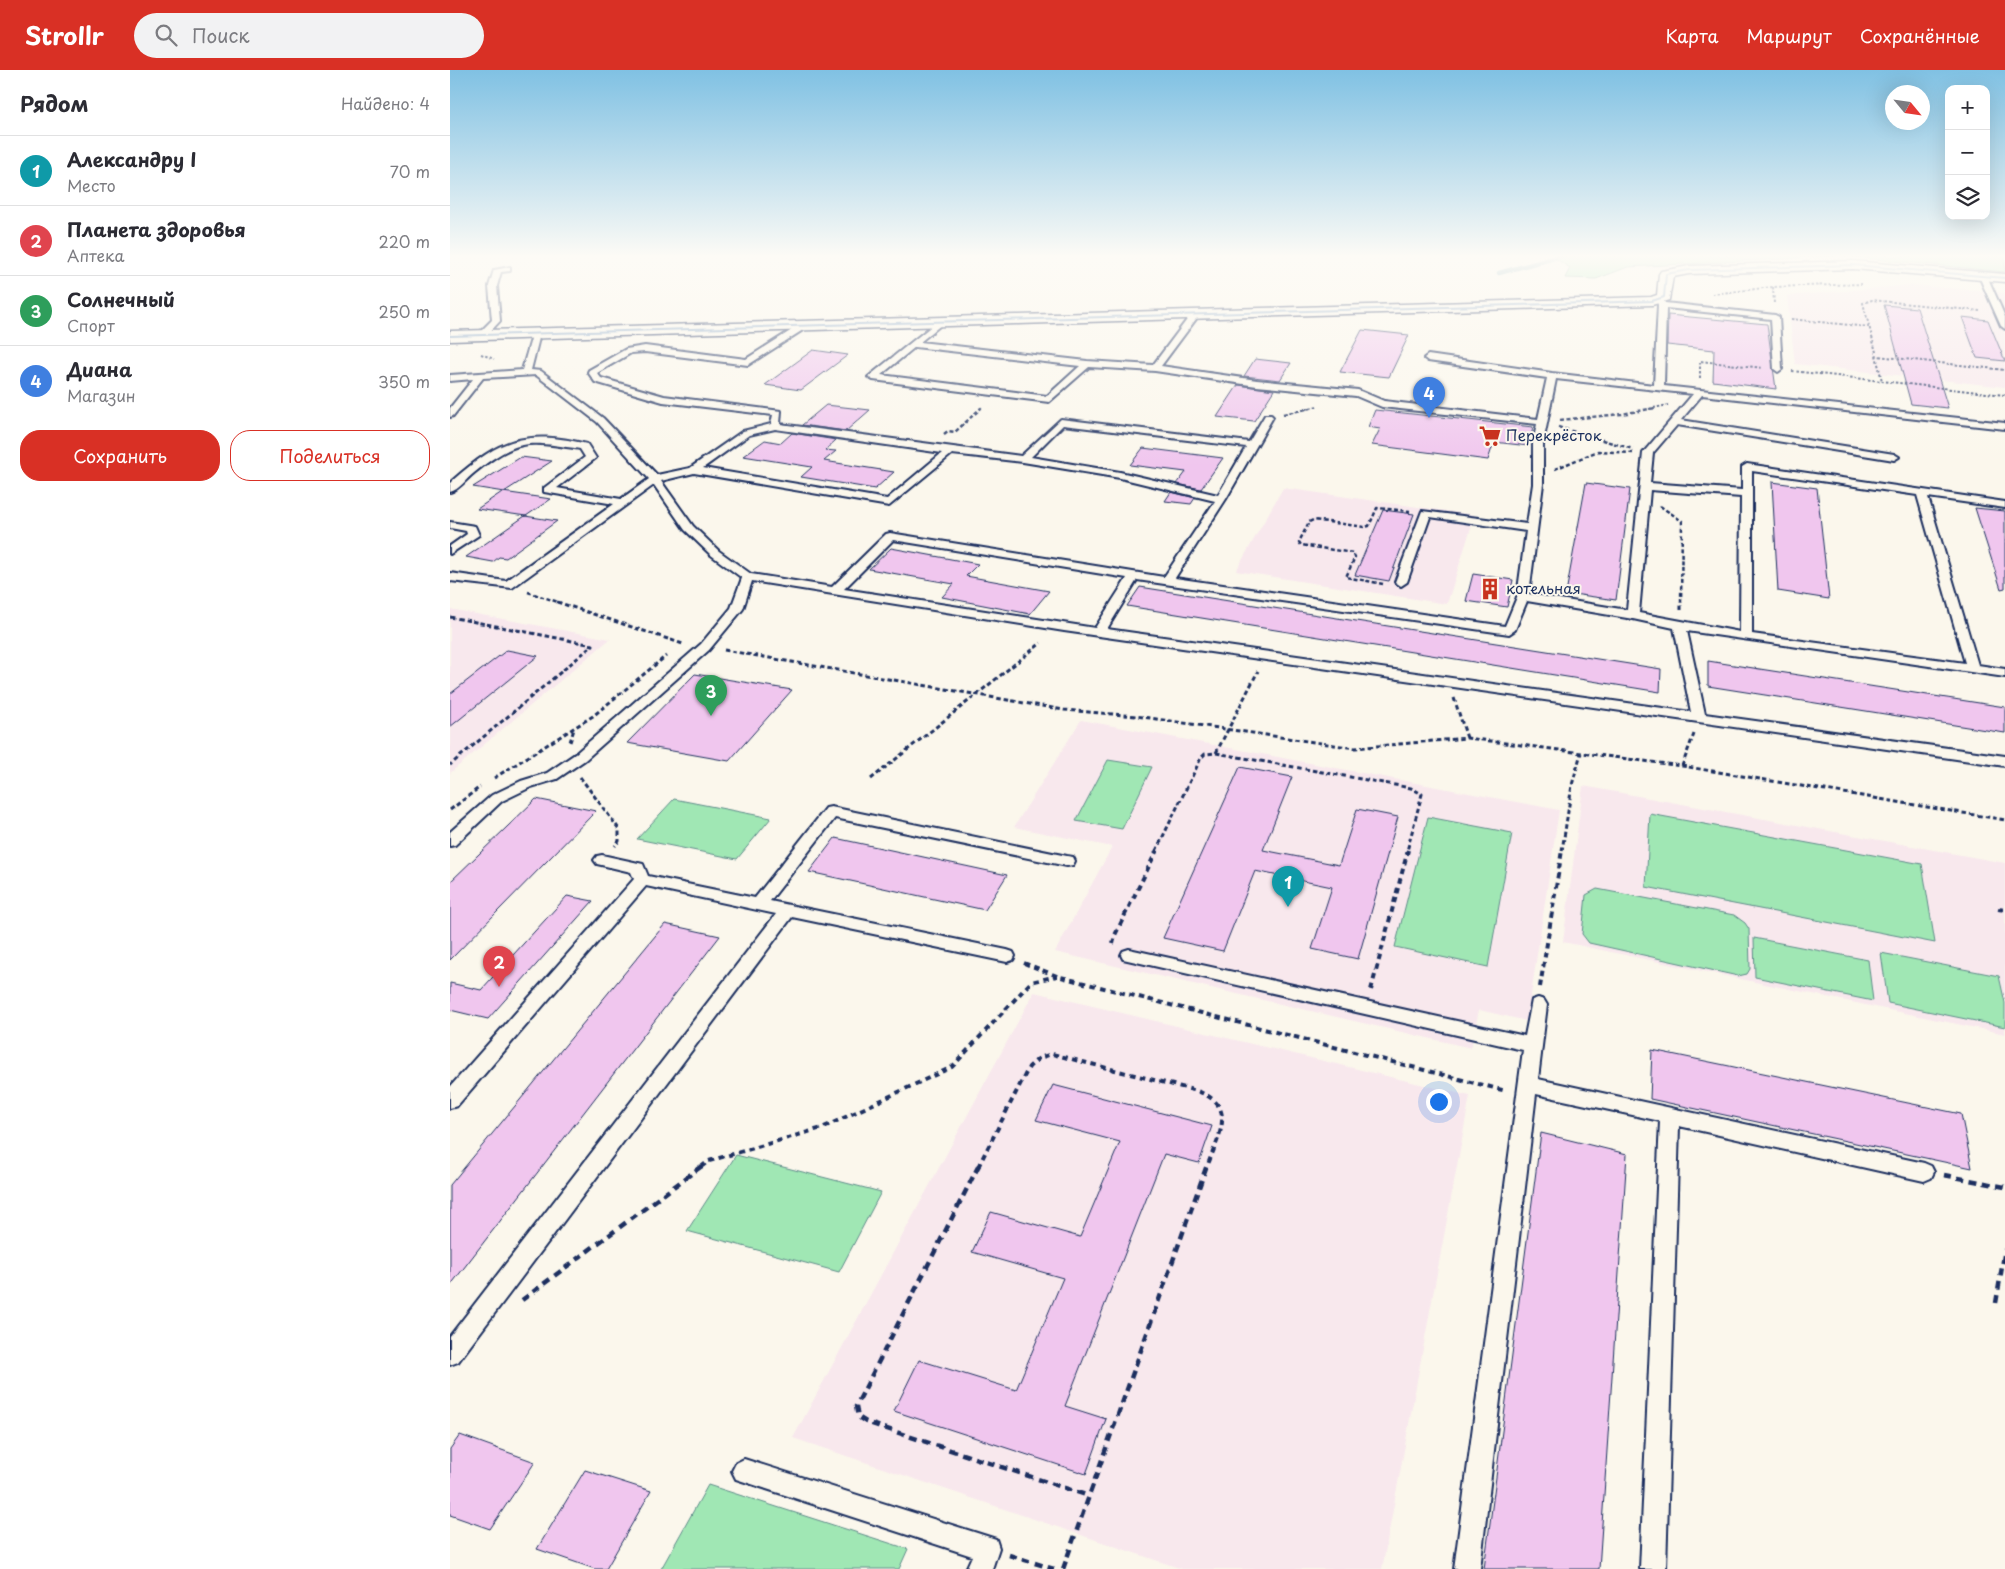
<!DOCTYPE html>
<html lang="ru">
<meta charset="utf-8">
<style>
:root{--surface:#fff;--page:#f2f2f3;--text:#2b2b33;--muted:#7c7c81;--line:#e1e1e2;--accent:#d93025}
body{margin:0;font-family:"Playpen Sans",sans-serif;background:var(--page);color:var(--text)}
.controls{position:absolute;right:15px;top:15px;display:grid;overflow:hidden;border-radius:10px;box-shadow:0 5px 20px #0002}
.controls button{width:45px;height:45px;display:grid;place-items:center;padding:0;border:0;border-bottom:1px solid var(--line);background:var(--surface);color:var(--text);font:25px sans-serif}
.compass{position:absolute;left:1435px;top:15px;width:45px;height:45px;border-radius:50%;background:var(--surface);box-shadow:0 5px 20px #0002;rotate:119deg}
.you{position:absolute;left:988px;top:1031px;width:18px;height:18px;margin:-12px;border:4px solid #fff;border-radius:50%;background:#1a73e8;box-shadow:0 0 0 8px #1a73e833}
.badge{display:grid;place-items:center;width:32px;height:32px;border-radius:50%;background:var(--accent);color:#fff;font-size:16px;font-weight:700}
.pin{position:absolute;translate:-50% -41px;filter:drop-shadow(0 1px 2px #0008)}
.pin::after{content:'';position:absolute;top:26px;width:18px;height:15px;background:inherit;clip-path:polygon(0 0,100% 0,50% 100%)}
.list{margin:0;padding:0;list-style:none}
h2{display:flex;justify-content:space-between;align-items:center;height:65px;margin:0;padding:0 20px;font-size:21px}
h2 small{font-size:16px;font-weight:400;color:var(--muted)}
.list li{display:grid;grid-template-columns:32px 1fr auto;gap:15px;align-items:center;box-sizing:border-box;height:70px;padding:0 20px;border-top:1px solid var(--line)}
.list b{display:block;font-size:19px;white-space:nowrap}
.list p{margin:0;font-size:16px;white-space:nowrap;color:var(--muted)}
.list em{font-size:16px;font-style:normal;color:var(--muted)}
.actions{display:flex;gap:10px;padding:15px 20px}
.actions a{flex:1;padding:11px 0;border:1px solid var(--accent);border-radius:20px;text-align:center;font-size:18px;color:var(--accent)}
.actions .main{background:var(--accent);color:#fff}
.icon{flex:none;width:28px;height:28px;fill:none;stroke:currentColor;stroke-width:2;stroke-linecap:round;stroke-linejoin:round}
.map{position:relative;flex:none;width:1555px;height:1499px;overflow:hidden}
header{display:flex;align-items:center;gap:30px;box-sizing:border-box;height:70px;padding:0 25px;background:var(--accent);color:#fff}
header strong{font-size:24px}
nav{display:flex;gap:28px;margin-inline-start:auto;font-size:18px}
.search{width:350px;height:45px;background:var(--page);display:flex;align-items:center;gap:12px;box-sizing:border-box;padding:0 18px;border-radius:28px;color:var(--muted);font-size:19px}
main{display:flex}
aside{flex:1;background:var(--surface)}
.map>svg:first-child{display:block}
.built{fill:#f8e8ed}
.green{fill:#a0e7b4;stroke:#5e8b89}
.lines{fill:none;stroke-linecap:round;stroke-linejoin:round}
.stream{stroke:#5a93a9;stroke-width:4.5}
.building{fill:#f0c6ee;stroke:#1b2f5e}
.lane-casing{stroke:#1b2f5e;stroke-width:4}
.secondary-casing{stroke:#1b2f5e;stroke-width:3}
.path-far4{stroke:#1b2f5e;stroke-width:2;stroke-dasharray:2.5 2;stroke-linecap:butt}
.path-far3{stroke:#1b2f5e;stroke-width:2.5;stroke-dasharray:4 2.5;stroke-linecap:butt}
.path-far2{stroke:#1b2f5e;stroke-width:3;stroke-dasharray:4.5 3;stroke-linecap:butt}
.path-far1{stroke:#1b2f5e;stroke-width:4;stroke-dasharray:5.5 4.5;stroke-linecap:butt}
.path{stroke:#1b2f5e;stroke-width:4.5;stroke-dasharray:8 5.5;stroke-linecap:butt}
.lane{fill:#fbf7ec;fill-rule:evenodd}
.secondary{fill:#fbf7ec;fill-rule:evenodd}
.bus-1-casing{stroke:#fbf7ec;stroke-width:4}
.bus-1{stroke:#88a6c7;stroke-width:2}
.labels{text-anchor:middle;stroke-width:4;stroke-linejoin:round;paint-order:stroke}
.far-poi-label{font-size:15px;fill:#1b2f5e;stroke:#fbf7ec;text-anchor:start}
</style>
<header>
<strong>Strollr</strong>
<div class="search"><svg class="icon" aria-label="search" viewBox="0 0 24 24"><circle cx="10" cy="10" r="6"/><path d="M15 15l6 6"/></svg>Поиск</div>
<nav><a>Карта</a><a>Маршрут</a><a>Сохранённые</a></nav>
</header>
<main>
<aside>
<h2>Рядом<small>Найдено: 4</small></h2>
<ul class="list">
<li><span class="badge" style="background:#0f9aa8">1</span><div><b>Александру I</b><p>Место</p></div><em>70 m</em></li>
<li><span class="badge" style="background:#e0444e">2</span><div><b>Планета здоровья</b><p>Аптека</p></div><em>220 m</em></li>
<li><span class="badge" style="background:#2e9e5b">3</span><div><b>Солнечный</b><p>Спорт</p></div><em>250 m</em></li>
<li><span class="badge" style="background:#3f7fe0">4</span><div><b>Диана</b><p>Магазин</p></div><em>350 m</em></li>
</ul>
<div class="actions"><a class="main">Сохранить</a><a>Поделиться</a></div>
</aside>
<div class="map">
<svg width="1555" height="1499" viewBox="0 0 1555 1499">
<rect width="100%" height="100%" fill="#fbf7ec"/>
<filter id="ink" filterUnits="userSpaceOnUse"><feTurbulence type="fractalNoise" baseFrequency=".02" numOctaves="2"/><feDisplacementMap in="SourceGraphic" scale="10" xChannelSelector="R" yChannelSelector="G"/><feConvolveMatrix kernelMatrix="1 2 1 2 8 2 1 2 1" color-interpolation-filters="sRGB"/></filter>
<g filter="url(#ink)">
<path class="built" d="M1462,215L1555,223V317L1345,294L1337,226Z
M833,418L1025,445L997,534L786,501Z
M0,539L160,569L0,703Z
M631,650L1109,740L1077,951L1029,940L1021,978L605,882L662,777L564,757Z
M1133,716L1555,793V964L1113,872Z
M584,922L1020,1026L932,1499H732L343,1368Z"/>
<path class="green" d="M1102,186H1386L1178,197L1146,209L1115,208L1120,198Z
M1393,186H1555V202Z
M658,690L702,697L672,759L626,751Z
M224,729L321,748L287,789L187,769Z
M1200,744L1472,794L1485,873L1196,817Z
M978,747L1062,763L1038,897L945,877Z
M1147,819L1284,845L1295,853L1299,859L1300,899L1297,904L1288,906L1139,873L1132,864L1136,825Z
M1304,868L1418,890L1423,931L1305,907Z
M1431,883L1549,906L1555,933V957L1438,933Z
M286,1085L431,1122L389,1202L237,1161Z
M258,1415L458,1479L449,1499H211Z"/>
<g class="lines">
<path class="stream" d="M1049,203L1111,186"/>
</g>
<path class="building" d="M1434,235L1467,238L1498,338L1461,334Z
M1218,245L1317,254L1326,319L1263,311L1264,280L1217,275Z
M1512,247L1538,250L1555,291L1527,288Z
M912,260L959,265L939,307L890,302Z
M363,280L398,285L351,320L315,315Z
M805,289L841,293L830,310L794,306Z
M788,315L824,320L804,351L767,347Z
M376,335L420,340L396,361L352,355Z
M925,340L1083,357L1079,376L1044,372L1038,390L922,375L930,359L918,357Z
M342,363L386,370L375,380L386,381L374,391L444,402L425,419L351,407L362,397L293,386L315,370L331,373Z
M693,378L773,388L751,419L727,414L736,402L680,395Z
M71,387L102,391L54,422L23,417Z
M1322,412L1367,418L1379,529L1328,521Z
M1136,413L1180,419L1166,530L1116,523Z
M52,422L60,423L101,429L76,446L27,439Z
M721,422L745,428L741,434L715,431Z
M1525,438L1555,441V518L1551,519Z
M933,440L964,444L939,511L905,505Z
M75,446L107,451L56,488L49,487L43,492L16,487Z
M441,478L528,494L516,506L599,521L580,544L492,527L504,514L419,499Z
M1023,504L1063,510L1057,537L1016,531Z
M690,517L1211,599L1210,622L677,536Z
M57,580L88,586L0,657V624Z
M1258,591L1555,637V663L1258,616Z
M245,604L342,620L279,691L177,673Z
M790,697L842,707L813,780L889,795L907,739L948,747L908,889L862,879L882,817L805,801L773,881L713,868Z
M86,729L146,741L0,890V812Z
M385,768L557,805L535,840L359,802Z
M117,826L143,831L38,949L0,940V913L31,920Z
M215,854L270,866L0,1216V1115Z
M1202,980L1511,1044L1522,1098L1200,1029Z
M603,1015L762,1056L749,1093L714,1084L615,1336L656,1349L636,1404L444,1341L469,1290L566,1320L613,1208L522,1182L541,1142L630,1167L670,1072L586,1050Z
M1091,1063L1177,1084L1149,1499H1034Z
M10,1365L85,1392L40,1459L0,1445V1379Z
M135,1400L201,1421L156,1499H145L87,1479Z"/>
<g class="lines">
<g class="lane-casing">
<path id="lane" d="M60,197V201L51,202L47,216L50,251L35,267H29V263L42,250L39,216L44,200Z
M1533,204L1537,206L1555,247V259L1551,256L1529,206Z
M1206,227H1212L1215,233L1325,245L1329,247L1332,299L1328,302L1324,299L1321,249L1216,238L1214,316L1555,353V359L1252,325L1231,350L1444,384L1449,387L1444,390L1227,355L1203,383L1200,413L1292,420V397L1297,394L1555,432V438L1478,427L1528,595L1555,599V607L1237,561L1255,644L1555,686V696L614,561L302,511L293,539L259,580L135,690L107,709L81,717L52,731L5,775L0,776V762L42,725L71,711L97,703L125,684L251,574L281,538L292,508L261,485L235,460L204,415L62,518L0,511V503L56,511L164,434L94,422V418L135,387L130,379C77,371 68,368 24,403C17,408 9,420 0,422V413L3,410C50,369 75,359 137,374L146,388L107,418L171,429L199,409L147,352L86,305L33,308L3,346L0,347V338L23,309L0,311V305L72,300L83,262L90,264L81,300L91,301L153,348L207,405L240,398L293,361L321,354L323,345L213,332L145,312L138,302L139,300L176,279L195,276L296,289L353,253L356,254V258L298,295L195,282L181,283L147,303L151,308L214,326L331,341L330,354L571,386L611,349L799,372L815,345H821L823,347L776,429L725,508L1055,556L1067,527L1076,461L980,447L957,512L951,516L945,512L972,441L1077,454L1083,414V373L1087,354L932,337L906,326L807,316L705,301L639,297L599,332L423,310L418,307L489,250L493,252L492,254L470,272L637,291L703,295L742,243H745L749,245L711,296L807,310L908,320L934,331L1088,349L1097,308L978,291L974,288L978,285L1102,303L1204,315L1208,235ZM465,277L630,296L597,326L431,305ZM1106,309L1243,324L1193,383L1177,540L1079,524L1093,414V373ZM613,355L796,377L768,425L670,402L581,387ZM325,359L492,383L437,429L253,398L299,365ZM502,384L573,392L670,408L765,431L714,507L440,463L436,464L382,517L301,504L269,481L243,456L211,411L244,403L439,436ZM1302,401L1467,425L1515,593L1302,564ZM1200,420L1291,427L1290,562L1189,543ZM443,470L677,508L645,558L394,519ZM687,510L1059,564L1065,560L1077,531L1183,549L1224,558L1241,642L657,559Z
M0,452L25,456L29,465L0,484V476L17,464L16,461L0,458Z
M381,737L617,786L623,787L625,791L623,795L617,796L385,748L320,831L557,880L563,882L565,886L563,890L557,892L342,847L8,1292L0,1295V1266L326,844L196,816L7,1036L0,1038V1017L184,809L181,802L147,794L144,790L147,786L152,785L193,794L198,806L305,828L376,738Z
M679,879L1075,966L1082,930L1088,928L1094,930L1097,935L1088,1009L1474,1093L1481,1096L1484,1102L1481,1108L1474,1111L1229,1056L1216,1499H1190L1210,1051L1086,1024L1030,1499H1004L1073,980L673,889L671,885L673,881Z
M294,1389L546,1469L549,1478L542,1499H516L522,1486L286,1409L282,1401L286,1393Z"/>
</g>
<g class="secondary-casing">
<path id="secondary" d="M1403,191L1555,204V212L1403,199L1239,204L1223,207L1219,230L1202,235L0,271V261L1201,227L1207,225L1209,204L1211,201L1239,196Z"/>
</g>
<path class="path-far4" d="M1323,217L1324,234
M1262,224L1323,217L1412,214
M1530,241L1422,230L1413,233L1427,286L1555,300
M1341,249L1419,257
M31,284L44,289
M1426,285L1432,311
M1342,301L1555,325
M1250,308V291L1313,298
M530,339L532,337
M856,339L868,336
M1199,339L1218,335"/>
<path class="path-far3" d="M833,344L861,338
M1110,350L1172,344L1205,338
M1108,357L1183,379
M494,364L498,361L505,362L531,338
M1105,399L1148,381L1183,383
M1210,436L1232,451L1231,533
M933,514L896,507L905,487L903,483L851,475L849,472L859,452L863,450L915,457L919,456L927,438L960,441
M78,522L111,533"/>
<path class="path-far2" d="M107,532L233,574
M1231,540V532
M0,547L143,575L0,695
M274,580L614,640L686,646L905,678L1017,668L1232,696L1555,750
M1004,628L1017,668
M120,672L124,659
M766,683L808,601
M1232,696L1244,664
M130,707L169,759V771L165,776
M44,708L143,646L216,586
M421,709L591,573
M0,740L30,717
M706,781L751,688L755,684L766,683L961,718L972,724L957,781
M1112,781L1122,715L1131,683"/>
<path class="path-far1" d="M1548,839L1555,840
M663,874L665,865L707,780
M574,893L607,906L1056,1021
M1090,917L1112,780
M921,920L958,780
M251,1097L259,1091L372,1058L502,997L581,912L607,906
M528,1097L579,997L589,988L602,984L747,1021C789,1036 768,1066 757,1097"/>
<path class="path" d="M529,1095L406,1336L408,1347L416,1352L639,1426
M1494,1105L1555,1117
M72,1230L253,1095
M1546,1233L1555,1179
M559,1485L604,1499
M613,1499L757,1095"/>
<use href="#lane" class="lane"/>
<use href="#secondary" class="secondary"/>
<g class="bus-1-casing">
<path id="bus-1" d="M0,266L1202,231L1214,227L1216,204L1239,200L1403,195L1555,208"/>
</g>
<use href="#bus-1" class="bus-1"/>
</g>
</g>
<linearGradient id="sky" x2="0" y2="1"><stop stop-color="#80c1e3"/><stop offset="0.47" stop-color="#fdfbf6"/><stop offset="1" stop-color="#fdfbf6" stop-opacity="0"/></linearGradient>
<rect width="1555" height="396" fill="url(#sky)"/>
<defs>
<g id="supermarket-bare" transform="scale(1.725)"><path d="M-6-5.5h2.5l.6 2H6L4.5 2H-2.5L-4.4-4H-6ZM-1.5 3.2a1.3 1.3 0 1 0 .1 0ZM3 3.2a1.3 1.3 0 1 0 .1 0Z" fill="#c8321e" stroke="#fbf7ec" stroke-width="2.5" paint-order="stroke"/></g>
<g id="building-bare" transform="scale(1.725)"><path d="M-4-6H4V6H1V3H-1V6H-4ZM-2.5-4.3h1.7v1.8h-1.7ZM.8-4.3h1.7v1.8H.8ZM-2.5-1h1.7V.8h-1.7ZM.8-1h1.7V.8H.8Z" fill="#c8321e" stroke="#fbf7ec" stroke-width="2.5" paint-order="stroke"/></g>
</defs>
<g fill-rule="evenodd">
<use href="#supermarket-bare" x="1040" y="366"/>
<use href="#building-bare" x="1040" y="519"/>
</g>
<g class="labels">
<g class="far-poi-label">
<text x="1056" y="371">Перекрёсток</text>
<text x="1056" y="524">котельная</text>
</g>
</g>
</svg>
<div class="controls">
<button>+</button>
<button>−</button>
<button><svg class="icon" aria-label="layers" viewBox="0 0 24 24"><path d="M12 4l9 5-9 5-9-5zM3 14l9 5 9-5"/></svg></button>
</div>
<svg class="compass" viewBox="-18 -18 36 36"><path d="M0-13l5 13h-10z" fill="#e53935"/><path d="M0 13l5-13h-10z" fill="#7c7c81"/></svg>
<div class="you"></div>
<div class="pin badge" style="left:838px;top:837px;background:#0f9aa8">1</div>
<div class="pin badge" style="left:49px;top:917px;background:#e0444e">2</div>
<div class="pin badge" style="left:261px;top:646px;background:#2e9e5b">3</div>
<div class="pin badge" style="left:979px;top:348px;background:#3f7fe0">4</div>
</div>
</main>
